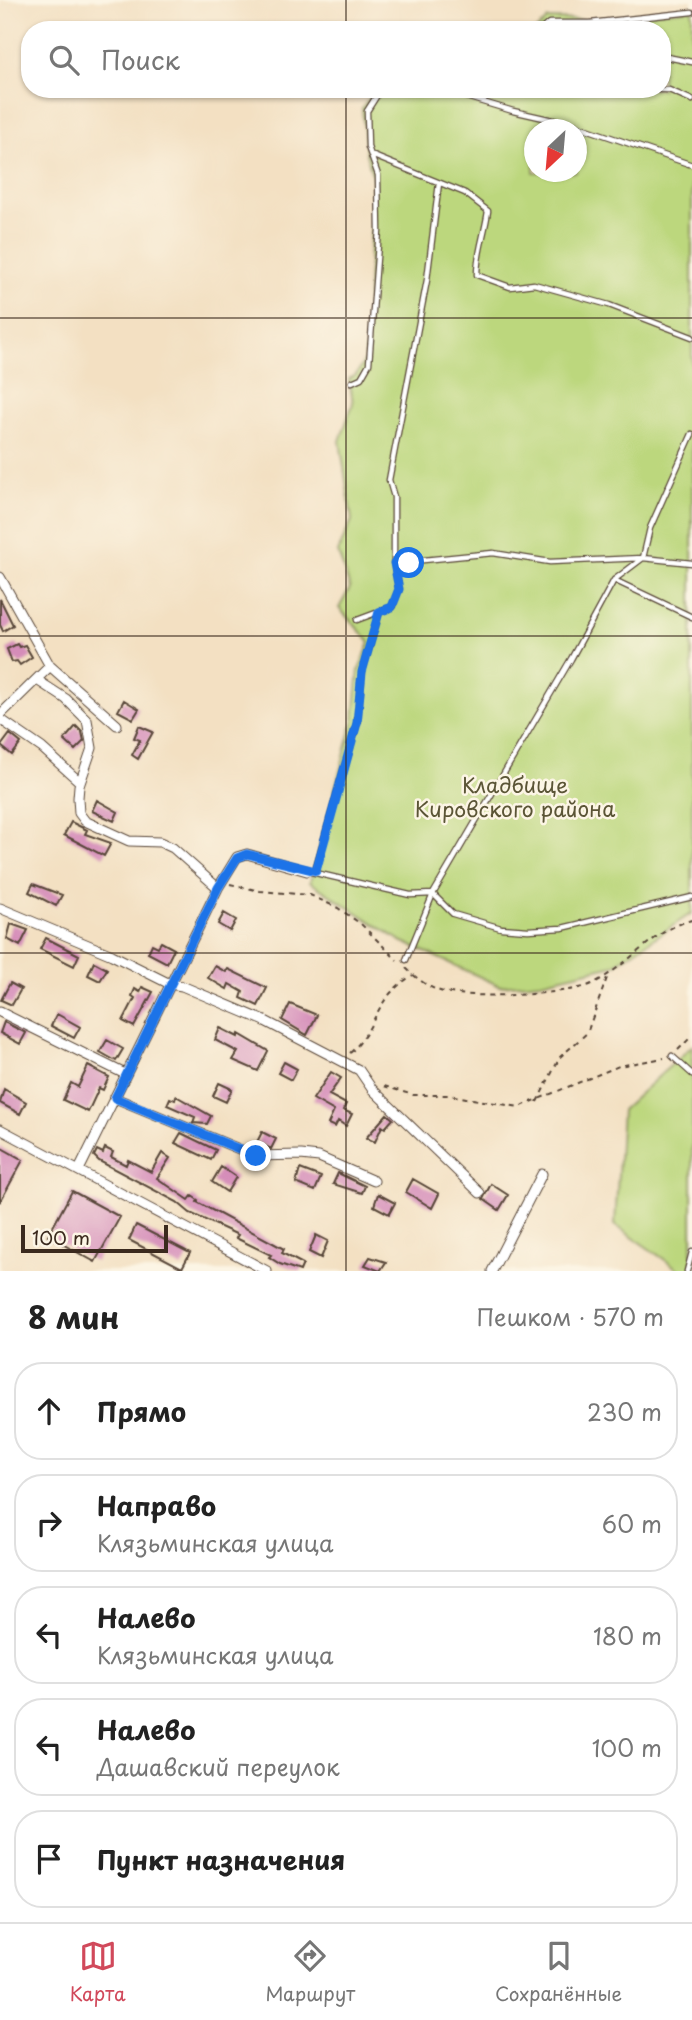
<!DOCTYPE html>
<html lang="ru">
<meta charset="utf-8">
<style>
:root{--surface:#fff;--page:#f2f2f2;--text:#222;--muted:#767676;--line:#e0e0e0;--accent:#d1495b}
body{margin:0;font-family:"Playpen Sans",sans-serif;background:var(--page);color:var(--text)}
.compass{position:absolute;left:524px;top:119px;width:63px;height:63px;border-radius:50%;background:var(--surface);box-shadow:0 2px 5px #0004;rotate:206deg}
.scale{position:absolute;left:21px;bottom:18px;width:147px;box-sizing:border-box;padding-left:7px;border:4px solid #3b2a1e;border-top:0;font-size:19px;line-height:24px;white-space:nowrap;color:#3b2a1e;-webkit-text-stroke:5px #fcf5e5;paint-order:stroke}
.stop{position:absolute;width:21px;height:21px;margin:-16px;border:5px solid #1a73e8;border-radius:50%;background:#fff}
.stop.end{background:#1a73e8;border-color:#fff;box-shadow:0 2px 7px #0008}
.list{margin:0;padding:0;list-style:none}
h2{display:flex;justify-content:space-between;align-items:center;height:91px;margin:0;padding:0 28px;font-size:30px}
h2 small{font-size:23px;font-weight:400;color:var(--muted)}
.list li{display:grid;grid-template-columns:46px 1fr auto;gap:21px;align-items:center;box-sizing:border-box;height:98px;margin:0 14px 14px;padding:0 14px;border:2px solid var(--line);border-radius:28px}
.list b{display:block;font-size:26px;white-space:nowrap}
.list p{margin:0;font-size:23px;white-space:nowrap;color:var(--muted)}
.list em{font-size:23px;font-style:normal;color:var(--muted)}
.icon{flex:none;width:38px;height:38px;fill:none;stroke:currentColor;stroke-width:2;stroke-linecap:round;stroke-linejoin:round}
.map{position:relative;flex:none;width:692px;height:1271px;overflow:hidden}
.search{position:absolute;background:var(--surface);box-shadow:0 2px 5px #0004;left:21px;right:21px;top:21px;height:77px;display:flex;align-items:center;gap:18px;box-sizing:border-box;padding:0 24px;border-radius:28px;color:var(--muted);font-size:26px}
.sheet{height:651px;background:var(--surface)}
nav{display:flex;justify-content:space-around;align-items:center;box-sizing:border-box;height:98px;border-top:2px solid var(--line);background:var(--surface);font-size:19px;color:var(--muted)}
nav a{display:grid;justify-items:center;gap:4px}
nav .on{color:var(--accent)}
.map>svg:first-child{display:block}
.green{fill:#bcd77d;stroke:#7c804e;stroke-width:2;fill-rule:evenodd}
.building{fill:#d58db9}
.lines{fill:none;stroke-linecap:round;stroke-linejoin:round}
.service-casing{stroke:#574537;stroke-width:7}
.minor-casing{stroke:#574537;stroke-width:11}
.path{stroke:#574537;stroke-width:2;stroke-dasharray:5 5;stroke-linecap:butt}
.service{stroke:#fff;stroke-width:4.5}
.minor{stroke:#fff;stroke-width:9}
.route{stroke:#1a73e8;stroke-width:9}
.grid{fill:none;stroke:#3b2a1e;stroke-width:2;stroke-opacity:0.55}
.labels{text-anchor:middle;stroke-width:5;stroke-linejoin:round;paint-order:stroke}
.park-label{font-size:21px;fill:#5b5536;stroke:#fcf5e5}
</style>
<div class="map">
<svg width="692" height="1271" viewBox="0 0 692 1271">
<rect width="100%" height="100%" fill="#fcf5e5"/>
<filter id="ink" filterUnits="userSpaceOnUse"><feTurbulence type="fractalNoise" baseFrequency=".0143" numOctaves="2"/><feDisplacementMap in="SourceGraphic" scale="14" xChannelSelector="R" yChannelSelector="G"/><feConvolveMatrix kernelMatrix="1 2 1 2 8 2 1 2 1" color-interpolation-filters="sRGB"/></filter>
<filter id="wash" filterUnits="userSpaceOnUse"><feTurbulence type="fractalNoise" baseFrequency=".00686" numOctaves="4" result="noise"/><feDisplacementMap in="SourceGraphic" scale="28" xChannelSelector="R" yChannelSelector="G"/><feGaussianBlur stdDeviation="1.57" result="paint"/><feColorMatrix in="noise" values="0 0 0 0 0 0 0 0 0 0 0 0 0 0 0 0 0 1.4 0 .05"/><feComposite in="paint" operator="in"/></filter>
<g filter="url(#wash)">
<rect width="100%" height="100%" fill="#f3e0c2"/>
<path class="green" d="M692,9V913L614,965L541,982L500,986L401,941L310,882L354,719L359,670L370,642L339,608L350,588L338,552L352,520L340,441L353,403L349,379L356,375L365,360L373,178L366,154L362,108L376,89H662V30H536L548,19L587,20ZM534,130H576V172H534Z
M692,1046V1271H681L615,1225L622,1110Z"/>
<g id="blocks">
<path class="building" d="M0,599L13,625L3,631L0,625Z
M17,644L19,647L25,645L32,657L20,665L17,661L12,662L7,649Z
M124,700L139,709L133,719L118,711Z
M76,726L82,732L84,741L75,750L64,740Z
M139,726L153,732L138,759L132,755L140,740L134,738Z
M10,734L21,743L12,755L1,746Z
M97,800L118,812L114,821L92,811Z
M71,822L87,830L85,834L111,843L104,856L64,835Z
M33,884L62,895L56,906L29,892Z
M224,913L236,920L230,931L218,924Z
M11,924L28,930L20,946L7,939Z
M46,938L79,955L74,966L40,949Z
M161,942L174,949L167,963L148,953L152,944L158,947Z
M94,962L107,969L100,981L88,975Z
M215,966L226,972L228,969L267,988L258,1006L241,998L243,992L229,984L227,989L208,978Z
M10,983L21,989L12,1005L1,1000Z
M142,987L153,992L134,1027L123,1021L135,998L132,996L135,989L140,992Z
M290,1004L317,1015L307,1035L282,1020Z
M57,1014L80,1027L74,1038L51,1026Z
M4,1022L26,1033L20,1044L0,1033Z
M220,1028L238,1037L239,1034L268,1051L258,1071L233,1060L238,1052L215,1040Z
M107,1040L123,1049L116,1061L100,1052Z
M284,1062L297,1069L291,1080L278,1073Z
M88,1066L109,1077L103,1090L99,1088L88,1112L63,1100L71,1083L78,1087Z
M331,1072L341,1078L329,1095L346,1104L343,1110L352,1114L346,1126L338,1121L335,1127L328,1124L334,1111L313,1099Z
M219,1083L232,1089L226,1102L213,1096Z
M4,1089L26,1102L20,1114L0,1103Z
M176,1096L211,1116L207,1124L193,1123L195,1117L167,1105L170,1098L175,1100Z
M387,1114L393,1119L385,1128L382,1126L375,1142L366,1138Z
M262,1132L276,1139L271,1149L257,1142Z
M181,1133L216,1150L211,1160L175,1143Z
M0,1147L23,1160L0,1202Z
M105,1148L113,1152L111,1157L126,1165L128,1160L151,1172L162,1153L170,1158L157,1178L189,1200L192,1196L198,1200L197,1202L284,1249L282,1253L303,1264L300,1271L280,1264L269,1257L271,1255L236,1238L238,1235L190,1213L177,1202L99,1161L94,1156L97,1150L103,1153Z
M221,1167L236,1177L227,1192L212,1182Z
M300,1169L321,1177L315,1191L296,1183Z
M338,1173L365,1186L362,1193L333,1184Z
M413,1179L439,1194L432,1208L406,1192Z
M491,1184L508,1195L499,1210L483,1199Z
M72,1191L120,1217L95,1262L48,1236Z
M378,1194L395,1203L389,1214L374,1206Z
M136,1225L190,1253L182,1268L129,1240Z
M316,1235L328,1241L321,1258L309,1252Z
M370,1257L386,1262L380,1271L365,1265Z"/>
</g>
</g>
<g filter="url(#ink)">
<use href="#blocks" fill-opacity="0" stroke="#574537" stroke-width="2"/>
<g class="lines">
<g class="service-casing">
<path id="service" d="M541,30L549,23H590L692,12
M662,56L692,62
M439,89L513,111L575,125L692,165
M615,89L669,90L692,100
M371,155L465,193L488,211C485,233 477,253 477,275L510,287L534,284L609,305L692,337
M352,382L361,378L369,364L379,231L378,175L368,147L367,111L381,89
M394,563V497L389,480L427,280L439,183
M614,580L692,617
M357,620L392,607L399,589L394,563L493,553L550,562L643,558L692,563
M307,871L410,895L433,894L453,914L501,928L528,930L562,928L692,897
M315,871L357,723L362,672L379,613
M406,960L433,894L571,659L614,580L643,558L650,528L692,434
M672,1056L692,1074
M687,1271L692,1252"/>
</g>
<g class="minor-casing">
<path id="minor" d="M0,577L50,666L117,725
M37,680L66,699L87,720L92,748L79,786L78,798L79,813L85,821L129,841L160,842L173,848L218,888
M0,715L50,666
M0,719L42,748L80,782
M0,908L112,955L170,984L182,986L265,1021L359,1070L372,1089L480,1193
M0,1012L125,1074
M115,1098L256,1156L301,1155L319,1157L374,1181
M0,1129L267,1271
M79,1170L218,888L237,857L247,854L307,871
M492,1271L542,1174"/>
</g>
<path class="path" d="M230,884L260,891L310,895L338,908L361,924L397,960
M406,968C415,977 425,985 437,990C461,1000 570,995 592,984C627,967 654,929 692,920
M678,1050L692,1036
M350,1053C379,1026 372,1000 413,975
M384,1086L413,1095H449L519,1107L619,1066L664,1058
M537,1102L560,1057L587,1033L608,975"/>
<use href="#service" class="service"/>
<use href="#minor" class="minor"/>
</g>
</g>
<g class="lines" filter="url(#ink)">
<path class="route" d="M256,1156L115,1098L218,888L237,858L247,854L316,871L357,723L362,672L379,612L392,607L399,589L394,563H409"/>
</g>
<path class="grid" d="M346,0V30M346,89V1271M0,318H692M0,636H692M0,953H692"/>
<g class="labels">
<g class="park-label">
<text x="515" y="793">Кладбище<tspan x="515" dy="24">Кировского района</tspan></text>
</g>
</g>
</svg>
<svg class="compass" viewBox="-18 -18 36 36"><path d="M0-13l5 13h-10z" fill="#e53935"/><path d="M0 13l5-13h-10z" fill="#767676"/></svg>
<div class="scale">100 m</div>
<div class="stop" style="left:409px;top:563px"></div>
<div class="stop end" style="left:256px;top:1156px"></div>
<div class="search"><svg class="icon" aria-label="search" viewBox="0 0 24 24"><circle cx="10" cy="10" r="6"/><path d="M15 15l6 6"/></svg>Поиск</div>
</div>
<section class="sheet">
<h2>8 мин<small>Пешком · 570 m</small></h2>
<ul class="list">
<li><svg class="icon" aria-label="ahead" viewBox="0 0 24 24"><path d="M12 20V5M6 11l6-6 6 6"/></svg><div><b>Прямо</b></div><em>230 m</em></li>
<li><svg class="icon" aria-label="right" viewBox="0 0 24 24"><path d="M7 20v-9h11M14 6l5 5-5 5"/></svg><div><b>Направо</b><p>Клязьминская улица</p></div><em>60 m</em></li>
<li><svg class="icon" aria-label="left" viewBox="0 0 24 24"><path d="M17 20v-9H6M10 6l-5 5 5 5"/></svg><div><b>Налево</b><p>Клязьминская улица</p></div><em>180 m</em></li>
<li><svg class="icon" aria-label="left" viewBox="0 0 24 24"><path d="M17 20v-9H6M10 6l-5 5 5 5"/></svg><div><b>Налево</b><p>Дашавский переулок</p></div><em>100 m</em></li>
<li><svg class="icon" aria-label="arrive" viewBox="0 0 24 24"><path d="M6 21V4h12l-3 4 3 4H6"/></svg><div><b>Пункт назначения</b></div></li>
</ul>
</section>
<nav>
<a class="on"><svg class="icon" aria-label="map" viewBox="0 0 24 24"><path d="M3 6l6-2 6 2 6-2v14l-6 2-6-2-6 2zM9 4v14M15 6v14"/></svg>Карта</a>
<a><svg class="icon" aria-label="directions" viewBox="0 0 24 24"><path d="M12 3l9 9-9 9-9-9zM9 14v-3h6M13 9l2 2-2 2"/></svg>Маршрут</a>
<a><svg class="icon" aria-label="saved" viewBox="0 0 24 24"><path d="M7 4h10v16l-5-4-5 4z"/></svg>Сохранённые</a>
</nav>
